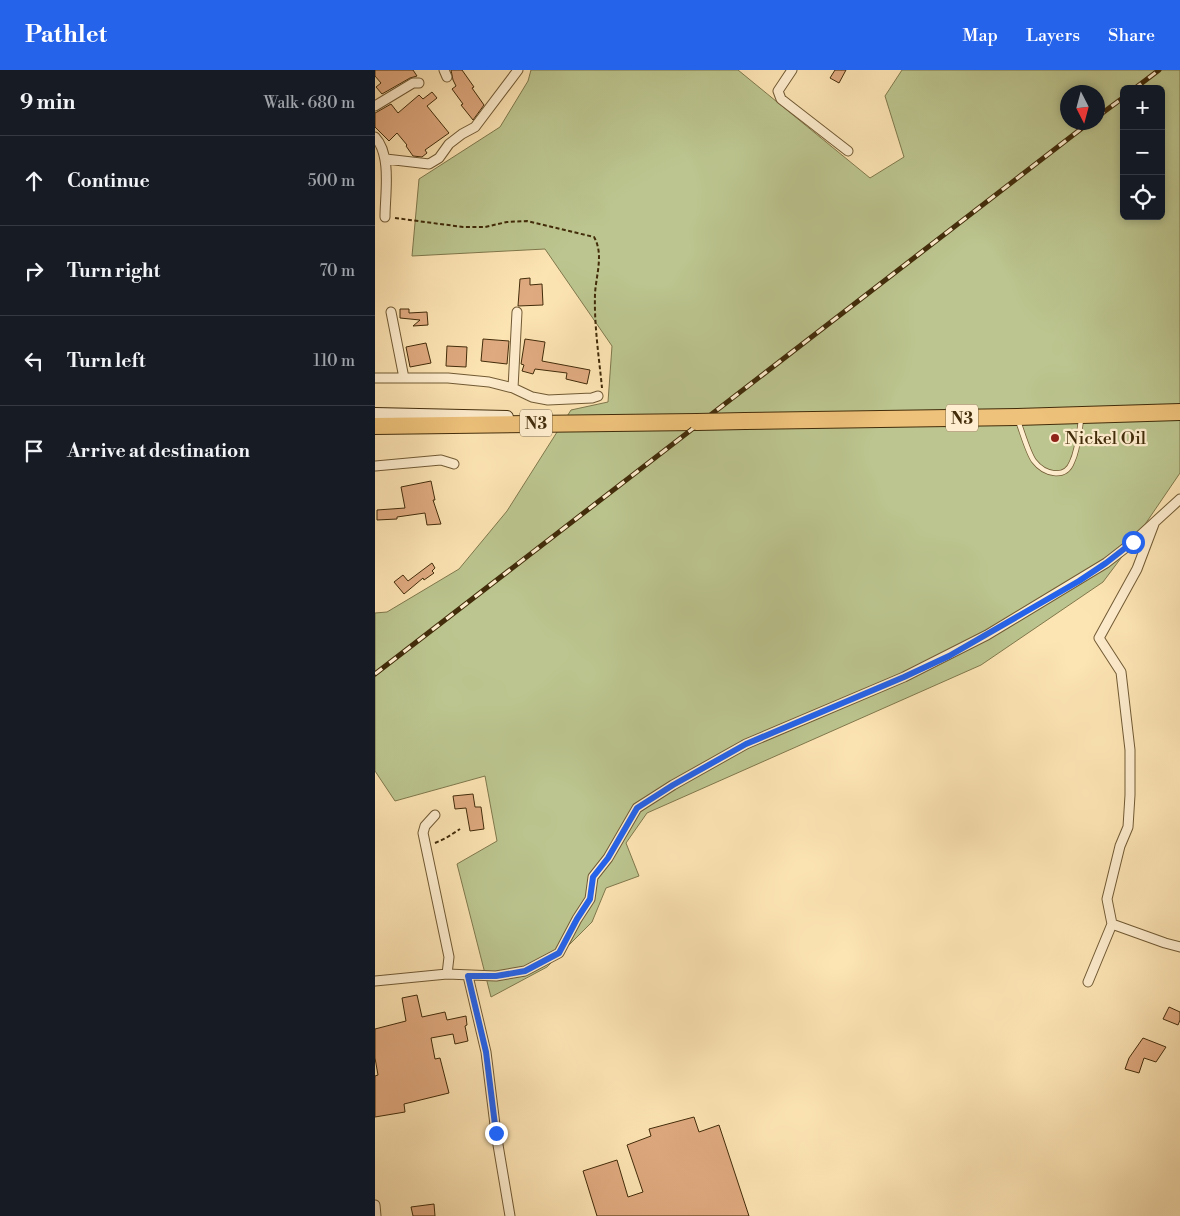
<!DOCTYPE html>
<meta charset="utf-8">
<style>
:root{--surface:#171b24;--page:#20242c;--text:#f1f3f6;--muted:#9ea1a6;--line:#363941;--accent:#2563eb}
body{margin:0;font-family:"Libre Bodoni",serif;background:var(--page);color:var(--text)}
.controls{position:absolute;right:15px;top:15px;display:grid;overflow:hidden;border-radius:8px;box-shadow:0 2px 8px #0003}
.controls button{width:45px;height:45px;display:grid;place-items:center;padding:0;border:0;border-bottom:1px solid var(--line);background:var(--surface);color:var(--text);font:25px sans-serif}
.compass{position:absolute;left:685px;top:15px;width:45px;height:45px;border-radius:50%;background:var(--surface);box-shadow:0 2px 8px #0003;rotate:174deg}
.stop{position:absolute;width:15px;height:15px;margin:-11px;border:4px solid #2563eb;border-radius:50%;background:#fff}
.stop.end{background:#2563eb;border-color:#fff;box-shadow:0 1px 5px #0008}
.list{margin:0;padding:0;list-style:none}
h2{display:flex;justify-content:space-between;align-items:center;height:65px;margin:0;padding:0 20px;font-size:21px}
h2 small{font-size:16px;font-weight:400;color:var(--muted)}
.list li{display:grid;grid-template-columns:32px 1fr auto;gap:15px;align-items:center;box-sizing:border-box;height:90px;padding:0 20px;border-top:1px solid var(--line)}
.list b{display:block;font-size:19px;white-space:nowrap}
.list em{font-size:16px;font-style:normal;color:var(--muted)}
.icon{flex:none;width:28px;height:28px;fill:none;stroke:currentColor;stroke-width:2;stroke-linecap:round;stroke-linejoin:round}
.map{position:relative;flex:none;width:805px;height:1146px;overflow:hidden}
header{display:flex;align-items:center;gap:30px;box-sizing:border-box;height:70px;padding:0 25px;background:var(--accent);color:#fff}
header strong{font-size:24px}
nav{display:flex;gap:28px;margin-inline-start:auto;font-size:18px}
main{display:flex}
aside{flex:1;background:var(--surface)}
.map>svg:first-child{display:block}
.green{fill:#bcc58f;stroke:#7f784c;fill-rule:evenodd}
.building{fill:#e0aa80;stroke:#422c0a}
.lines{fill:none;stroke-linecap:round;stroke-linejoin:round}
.lane-casing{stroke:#715a34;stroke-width:6}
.street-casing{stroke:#715a34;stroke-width:11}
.secondary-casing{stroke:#422c0a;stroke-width:14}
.highway-casing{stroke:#422c0a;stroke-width:18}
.path{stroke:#422c0a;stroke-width:2;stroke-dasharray:4 2.5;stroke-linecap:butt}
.lane{stroke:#feedce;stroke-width:4.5}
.street{stroke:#feedce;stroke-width:9}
.secondary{stroke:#feedce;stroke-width:12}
.highway{stroke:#eec27a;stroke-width:16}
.rail-casing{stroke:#422c0a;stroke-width:5}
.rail{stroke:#feedce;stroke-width:3;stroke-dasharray:9;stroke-linecap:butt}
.highway-bridge-casing{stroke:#422c0a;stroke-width:18;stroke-linecap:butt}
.highway-bridge{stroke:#eec27a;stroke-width:16}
.route{stroke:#2563eb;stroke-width:6}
.poi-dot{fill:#8f2418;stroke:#feedce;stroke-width:2}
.labels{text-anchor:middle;stroke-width:4.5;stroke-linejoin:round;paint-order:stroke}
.shield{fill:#feedce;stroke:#7a6645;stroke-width:1}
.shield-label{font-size:16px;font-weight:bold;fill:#422c0a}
.poi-label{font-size:18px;fill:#422c0a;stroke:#feedce;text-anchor:start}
</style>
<header>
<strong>Pathlet</strong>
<nav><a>Map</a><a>Layers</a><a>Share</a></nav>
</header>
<main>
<aside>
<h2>9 min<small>Walk · 680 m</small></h2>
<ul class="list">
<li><svg class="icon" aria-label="ahead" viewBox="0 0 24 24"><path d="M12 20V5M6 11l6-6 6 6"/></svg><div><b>Continue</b></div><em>500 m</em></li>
<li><svg class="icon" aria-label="right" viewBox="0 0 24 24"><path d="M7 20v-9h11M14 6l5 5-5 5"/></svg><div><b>Turn right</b></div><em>70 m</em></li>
<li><svg class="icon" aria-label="left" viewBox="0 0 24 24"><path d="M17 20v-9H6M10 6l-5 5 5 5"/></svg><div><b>Turn left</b></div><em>110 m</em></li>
<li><svg class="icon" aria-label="arrive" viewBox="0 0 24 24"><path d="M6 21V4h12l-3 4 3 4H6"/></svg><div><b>Arrive at destination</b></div></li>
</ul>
</aside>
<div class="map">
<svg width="805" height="1146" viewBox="0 0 805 1146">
<rect width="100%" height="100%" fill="#fde4b3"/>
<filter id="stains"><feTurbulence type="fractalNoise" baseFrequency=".004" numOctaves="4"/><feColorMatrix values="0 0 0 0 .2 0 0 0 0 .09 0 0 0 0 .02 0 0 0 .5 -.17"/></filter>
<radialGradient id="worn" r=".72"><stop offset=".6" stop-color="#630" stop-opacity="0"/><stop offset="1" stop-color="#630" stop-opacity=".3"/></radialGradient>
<path class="green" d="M156,0H363L495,108L529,87L510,26L527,0H805V403L758,472L728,512L606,595L272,743L251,773L264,806L231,818L217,852L172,897L116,927L82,794L122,771L110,706L20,731L0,701V543L12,542L84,499L132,441L196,340L233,332L237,276L170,179L37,186L44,109L125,57L153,11ZM749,19H786V146H749ZM692,22H722V52H692Z"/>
<path class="building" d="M0,0H38L42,6L35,8L7,24L1,17L6,13L0,6Z
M76,0H87L99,17L97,18L109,35L98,50L86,35L88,34L77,19L81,16L78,10Z
M460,0H471L464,13L455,8Z
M57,22L62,28L52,36L74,63L50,80L52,83L47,87L38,86L31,76L32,75L22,63L14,71L0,57V43L2,42L16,34L23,43L44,25L48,29Z
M155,208V215L167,214L168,235L143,236L145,209Z
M25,239H34V243L52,242L53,255L38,256L45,250L25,248Z
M108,269L134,271L132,294L106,291Z
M150,269L170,272L167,291L215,300L212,314L191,309L192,303L160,299L158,304L147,301L149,295L146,294Z
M51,273L56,293L35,297L31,277Z
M72,276L92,277L91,297L71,296Z
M56,411L60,430H58L66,454L52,455L50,443L22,447V449L2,450V440L30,438L26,417Z
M57,493L60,498L57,501L59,503L49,510L48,508L29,524L19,512L28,505L33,511Z
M98,724L100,737H106L109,759L95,761L91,738L80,739L78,726Z
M42,925L47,947L70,942L72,950L91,946L92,955L90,956L93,971L80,974L78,964L56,968L60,989L65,988L74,1023L29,1034L30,1042L0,1047V1006L3,1005L0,988V959L31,951L27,928Z
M794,937L805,942V950L803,955L788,949Z
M768,968L791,977L781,992L769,988L764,1003L750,999L754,988Z
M319,1047L324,1062L344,1055L374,1146H222L208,1101L242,1090L253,1127L268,1122L252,1075L276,1066L274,1059Z
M59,1134L60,1146H38L36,1137Z"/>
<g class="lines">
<g class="lane-casing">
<path id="lane" d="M643,351C647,361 653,383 659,391C669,404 690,410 697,392C703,380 704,363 706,350"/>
</g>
<g class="street-casing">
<path id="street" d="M69,0L72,7
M417,0L403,21L406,29L473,81
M0,36L38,13H44
M0,67C17,85 10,124 10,147
M11,89L54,94L64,88L74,74L87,64L100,57L143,0
M16,242L29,308
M0,308H73L114,312L138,318L157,327L173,330L217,328L223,326
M138,318L142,242
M0,396L66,390L79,394
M60,745L50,756L48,763L74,887L72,904
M737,854L790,873L805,877
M93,906L111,982L121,1063L135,1146
M0,911L72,904L121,906L150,901L184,883L202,849L215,829L218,807L233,788L262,738L298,715L371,674L529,607L612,565L731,493L758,472L805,429
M713,912L737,854L732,829L745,776L753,757L755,725V680L746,602L724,568L762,499L779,454
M0,1135L1,1146"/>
</g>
<g class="secondary-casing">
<path id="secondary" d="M0,344L132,347"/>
</g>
<g class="highway-casing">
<path id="highway" d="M370,351L642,347L805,342
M0,356L322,352"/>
</g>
<path class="path" d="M20,148L88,157H110L132,152L152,151L219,167C229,184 221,205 220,224C219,255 224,287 227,318
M60,773L71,768L85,759"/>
<use href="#lane" class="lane"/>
<use href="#street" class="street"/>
<use href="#secondary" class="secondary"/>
<use href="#highway" class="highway"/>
<g class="rail-casing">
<path id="rail" d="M759,19L784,0
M722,47L749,27
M0,604L715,52"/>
</g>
<use href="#rail" class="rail"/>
<g class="highway-bridge-casing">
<path id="highway-bridge" d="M322,352L370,351"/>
</g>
<use href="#highway-bridge" class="highway-bridge"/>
</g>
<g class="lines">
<path class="route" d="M121,1063L111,982L93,906H121L150,901L184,883L202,849L215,829L218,807L233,788L262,738L298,715L371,674L529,607L574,586L704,511L731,493L758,472"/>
</g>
<circle class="poi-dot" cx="680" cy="368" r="5"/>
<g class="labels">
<g class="shield">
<rect x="571" y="334.5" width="32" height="27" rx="4"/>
<rect x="145" y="339.5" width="32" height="27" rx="4"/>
</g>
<g class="shield-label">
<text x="587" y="354">N3</text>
<text x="161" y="359">N3</text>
</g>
<g class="poi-label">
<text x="690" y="374">Nickel Oil</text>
</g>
</g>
<rect width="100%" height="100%" filter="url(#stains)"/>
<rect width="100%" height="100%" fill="url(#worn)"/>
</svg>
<div class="controls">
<button>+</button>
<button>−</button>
<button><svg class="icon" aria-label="locate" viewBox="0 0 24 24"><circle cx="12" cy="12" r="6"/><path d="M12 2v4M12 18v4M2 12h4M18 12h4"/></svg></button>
</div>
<svg class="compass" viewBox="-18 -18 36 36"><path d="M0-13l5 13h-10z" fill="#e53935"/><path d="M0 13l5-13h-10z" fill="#9ea1a6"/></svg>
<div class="stop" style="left:758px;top:472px"></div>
<div class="stop end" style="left:121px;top:1063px"></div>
</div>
</main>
